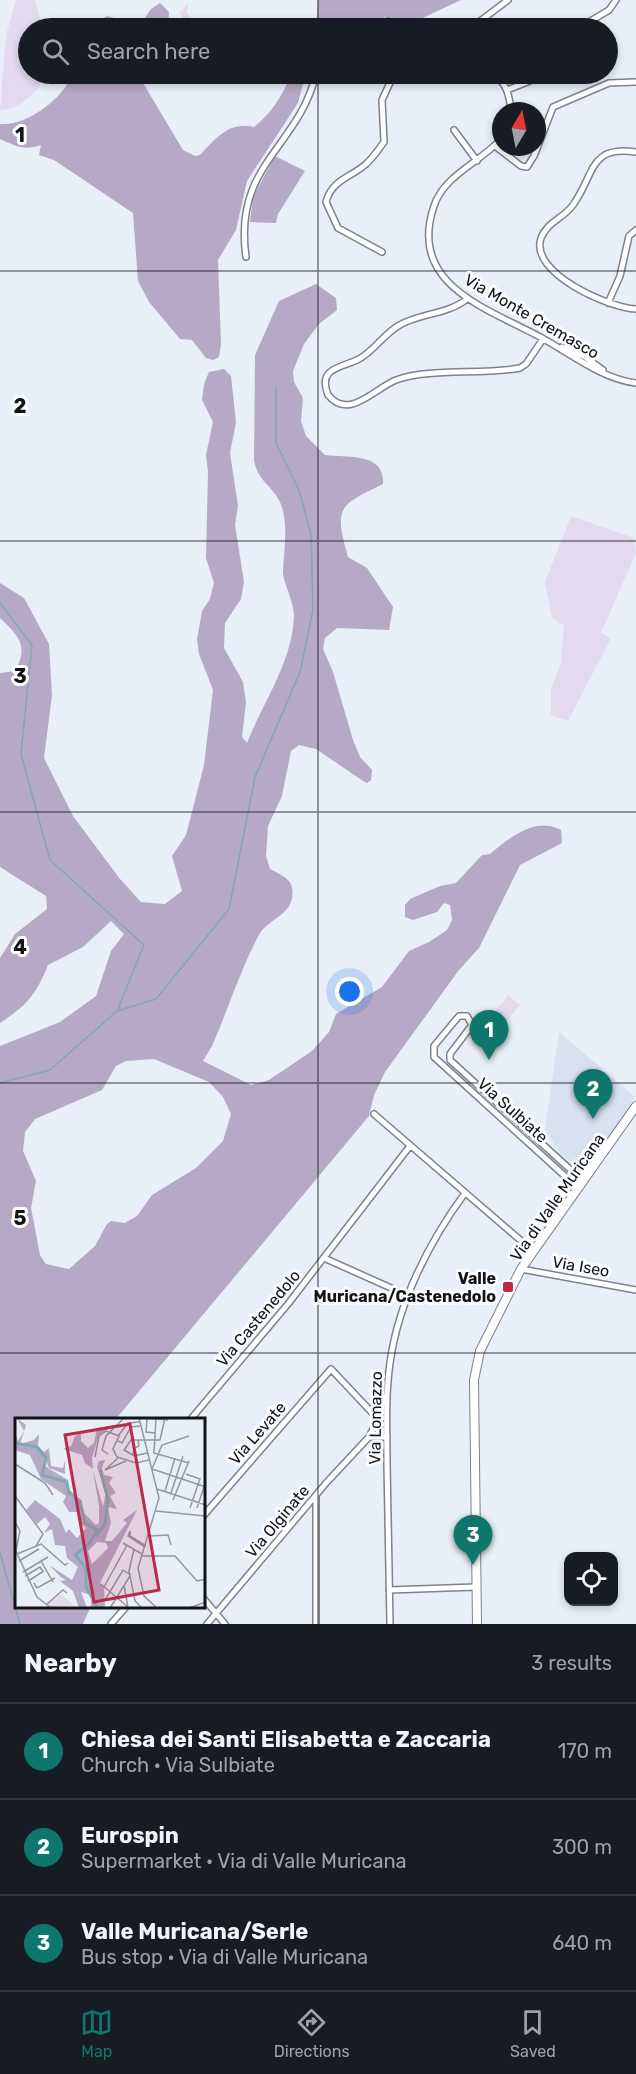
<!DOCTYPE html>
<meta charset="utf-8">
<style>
:root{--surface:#171b24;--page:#20242c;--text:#f1f3f6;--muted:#9ea1a6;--line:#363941;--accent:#0f766e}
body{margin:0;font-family:Rubik,sans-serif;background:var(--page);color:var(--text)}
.controls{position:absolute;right:18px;bottom:18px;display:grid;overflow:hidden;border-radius:12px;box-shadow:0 3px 9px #0003}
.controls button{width:54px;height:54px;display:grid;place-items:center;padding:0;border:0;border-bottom:2px solid var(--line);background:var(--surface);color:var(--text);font:30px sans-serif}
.compass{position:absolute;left:492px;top:102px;width:54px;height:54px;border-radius:50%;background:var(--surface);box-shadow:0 3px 9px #0003;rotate:10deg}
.you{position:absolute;left:350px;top:992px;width:21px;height:21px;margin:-15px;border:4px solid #fff;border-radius:50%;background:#1a73e8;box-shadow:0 0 0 9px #1a73e833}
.badge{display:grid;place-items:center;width:39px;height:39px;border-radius:50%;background:var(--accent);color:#fff;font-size:20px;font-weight:700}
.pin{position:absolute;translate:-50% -50px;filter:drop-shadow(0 2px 3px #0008)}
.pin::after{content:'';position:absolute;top:32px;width:21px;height:18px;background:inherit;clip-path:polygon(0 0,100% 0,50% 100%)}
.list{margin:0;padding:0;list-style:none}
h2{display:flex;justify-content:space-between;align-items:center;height:78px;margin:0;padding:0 24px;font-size:26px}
h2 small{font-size:20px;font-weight:400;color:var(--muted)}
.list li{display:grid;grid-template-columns:39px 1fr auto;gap:18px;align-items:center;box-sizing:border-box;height:96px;padding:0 24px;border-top:2px solid var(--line)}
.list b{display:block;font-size:22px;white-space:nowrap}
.list p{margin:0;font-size:20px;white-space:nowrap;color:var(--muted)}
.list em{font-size:20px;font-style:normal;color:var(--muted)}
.icon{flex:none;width:33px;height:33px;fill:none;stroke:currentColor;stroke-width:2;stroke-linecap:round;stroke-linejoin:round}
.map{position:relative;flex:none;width:636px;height:1624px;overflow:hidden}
.search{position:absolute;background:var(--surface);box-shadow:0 3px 9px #0003;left:18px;right:18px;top:18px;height:66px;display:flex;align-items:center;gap:15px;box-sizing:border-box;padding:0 21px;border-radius:33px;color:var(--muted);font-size:22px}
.sheet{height:366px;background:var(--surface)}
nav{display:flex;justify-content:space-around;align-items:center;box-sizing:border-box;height:84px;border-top:2px solid var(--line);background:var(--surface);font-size:16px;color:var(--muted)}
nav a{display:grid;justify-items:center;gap:3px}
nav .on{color:var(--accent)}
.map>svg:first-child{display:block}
.built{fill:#d7e1f0}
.green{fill:#e3daf0}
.forest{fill:#b6a9c7;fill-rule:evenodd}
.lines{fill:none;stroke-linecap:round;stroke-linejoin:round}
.stream{stroke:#81a8b1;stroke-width:1.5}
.street-casing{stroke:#7d838b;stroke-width:8}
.secondary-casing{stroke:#7d838b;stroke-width:10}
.street{stroke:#fff;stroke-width:5}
.secondary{stroke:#fff;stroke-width:8}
.grid{fill:none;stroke:#111316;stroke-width:1.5;stroke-opacity:0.55}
.poi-dot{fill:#bb2a48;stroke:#fbfcfe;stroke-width:2}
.labels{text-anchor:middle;stroke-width:6;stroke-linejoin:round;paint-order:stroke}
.street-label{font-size:16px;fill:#111316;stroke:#fbfcfe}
.poi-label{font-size:16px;font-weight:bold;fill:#111316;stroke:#fbfcfe;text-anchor:end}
.inset-river{fill:none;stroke:#81a8b1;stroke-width:3}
.inset-road{fill:none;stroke:#93979e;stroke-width:1.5}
.view{fill:#bb2a48;fill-opacity:0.15;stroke:#bb2a48;stroke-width:3}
.inset-edge{fill:none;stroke:#111316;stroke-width:3}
.grid-label{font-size:20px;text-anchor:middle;font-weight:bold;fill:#111316;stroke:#fbfcfe;stroke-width:6;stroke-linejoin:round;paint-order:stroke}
</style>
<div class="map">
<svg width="636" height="1624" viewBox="0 0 636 1624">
<rect width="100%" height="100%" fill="#e9eff8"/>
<path class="built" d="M559,1032L635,1097L619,1123L587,1167L580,1169L560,1153L545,1130Z"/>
<path class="green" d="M16,0H35L43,28H28V74H46C40,91 19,110 0,110L6,35Z
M188,3L187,13L194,21L193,25L188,24L179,13Z
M571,516L634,538L636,553L601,633L611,638L568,721L551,715V689L561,663L564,626L552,618L545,582Z
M508,995L520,1005L503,1026L491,1016Z"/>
<path class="forest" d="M318,0H461L414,22L386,17L357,28H316Z
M160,3L169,12L168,28H92L94,23L107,16L140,25L151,9Z
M73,74H142L140,78L183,150L195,156L200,155C216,138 229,121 254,127C269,116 286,92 290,74H309L304,80L298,103L247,181L236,230L218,260L221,344L219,357L213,360L206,358L192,340L180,339L149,302L138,281L133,213L54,160L39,155L41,145C24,151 16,146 0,139V124C28,126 63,98 73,74Z
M275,156L305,171L278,214L276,223L250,222L253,197Z
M316,284L336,298L337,310L319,324L304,344L293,371L294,382L303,398L301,421L306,436L325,455C348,458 385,452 383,484C338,506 334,507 348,557L367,568L393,607L389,630L337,628L325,638L323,649L333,672L353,740L360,757L372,770L371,780L367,783L363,781L316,749L299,745L291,751L282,796L268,826L266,856L270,869C285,877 295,880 292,898C290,915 267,920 259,935C240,970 228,1010 212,1046L203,1061L251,1085L269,1080L312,1051L329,1032L336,1014L382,987L409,951L429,942L447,930L452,920L450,905L444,903L437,912L413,920L405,917V905L410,899L440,886L456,883L482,855L490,854C510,837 536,816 561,830L562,843L520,865L479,948L459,970L385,1072L374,1095L369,1116L115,1420H16V1608H90L83,1624H0V1046L60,1022L96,996L111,951L124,934L111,921L83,947L48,965C36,995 27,1005 0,1023V958L15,934L47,909L46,896L0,867V673L15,671C29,646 19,636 0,618V583L24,598L49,644L52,695L44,758L73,816L120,879L141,902L165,904L182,891L172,856L186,835L204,765L213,690L199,654L197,639L202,611L210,599L214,583L206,558L208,472L206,455L213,422L202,400L204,384L209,372L224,369L231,376L236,422L230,453L238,506L235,525L244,582L241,599L225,623L224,648L243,682L246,702L242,737L247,743C263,702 293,661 294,615C294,602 282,579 283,571C284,548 289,524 280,502C272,485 258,482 254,460L255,355L279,301ZM154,1059L209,1082L223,1097L231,1114L223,1141L196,1168L152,1195L137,1216L125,1223L111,1221L107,1224L95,1246L69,1269L46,1264L40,1255L31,1208L36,1181L23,1151L25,1132L35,1119L102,1090L116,1066L126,1061Z"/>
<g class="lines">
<path class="stream" d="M0,603L32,645L21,754L50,860L144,945L117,1011L50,1070L0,1083
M117,1011L156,999L229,909L255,777L300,672L313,610L311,534L299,490L276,443V388
M0,1553L20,1624"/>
<g class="street-casing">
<path id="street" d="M365,28L388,21L407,28
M471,28L508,0
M579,28L609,10L616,0
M440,74C472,87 506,53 511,111
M507,90L530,81L537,74
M454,130L477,161
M501,139C481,162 444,175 434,206C407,285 487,308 542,338C571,354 602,379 636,383
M495,146L521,166L527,167L534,156L553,107L609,83L636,82
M636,152C589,145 595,174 573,205C564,218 547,222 541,238C529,273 609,308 636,309
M382,252L338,228L326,202C332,179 352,177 366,164C373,158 379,149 384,142L382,100L394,74
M246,257C233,164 298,149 316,74
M467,299C447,315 419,313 398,326C383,335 373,352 359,359C342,368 317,367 328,395C349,421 375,388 396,380C428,368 484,375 520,368L526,364L543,339
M608,303L620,276L629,236L636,230
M562,347L585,357L603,370
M374,1114L533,1251
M578,1188L434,1057V1046L459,1016H467L472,1025L450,1054V1060L583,1181
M324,1258L409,1296
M521,1269L636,1290
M190,1420L288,1304L410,1146
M369,1437L378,1419L384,1397
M204,1515L331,1369L378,1419
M389,1590L476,1587
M204,1599L225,1624
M111,1624L125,1608
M207,1624L327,1482L369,1437H387
M316,1624V1496
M390,1624C389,1571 388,1517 387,1464C387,1430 385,1397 390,1363C398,1303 429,1242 465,1193"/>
</g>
<g class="secondary-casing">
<path id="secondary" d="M477,1624L474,1380L480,1351L521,1269L636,1106"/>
</g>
<use href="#street" class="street"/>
<use href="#secondary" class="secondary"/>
</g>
<path class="grid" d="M318,0V28M318,74V1624M0,271H636M0,541H636M0,812H636M0,1083H636M0,1353H636"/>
<rect class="poi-dot" x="502" y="1281" width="12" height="12" rx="3"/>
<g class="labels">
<g class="street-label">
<text transform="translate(532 316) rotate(30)" y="6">Via Monte Cremasco</text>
<text transform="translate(513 1110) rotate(42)" y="6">Via Sulbiate</text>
<text transform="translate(557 1197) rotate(-55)" y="6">Via di Valle Muricana</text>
<text transform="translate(581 1266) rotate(10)" y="6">Via Iseo</text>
<text transform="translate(258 1318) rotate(-50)" y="6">Via Castenedolo</text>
<text transform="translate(375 1418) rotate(-89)" y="6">Via Lomazzo</text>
<text transform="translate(257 1433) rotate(-49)" y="6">Via Levate</text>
<text transform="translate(277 1521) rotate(-50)" y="6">Via Olginate</text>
</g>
<g class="poi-label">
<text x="496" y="1284">Valle<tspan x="496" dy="18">Muricana/Castenedolo</tspan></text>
</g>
</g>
<g transform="translate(15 1418)">
<rect width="190" height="190" fill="#e9eff8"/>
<path d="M46,176L59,187L37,190L32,187Z" fill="#e3daf0"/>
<path d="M2,0L11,7L5,26L19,22L24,16L23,28L29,34L34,30L36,48L48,50L50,42V56L34,50L31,43L30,48L53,62L55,72L66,83L68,94L81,107L84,105V88L78,53L88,88L91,75L82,49L84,43L90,42L87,50L89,57L98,59L94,65L101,75L95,78L102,91L93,89L96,105L90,123H97L112,105L108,102L122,92L85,165L89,169L90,190H76V177L66,174L72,190H64L58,173L45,163L51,162L46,159L34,147L57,162L63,149L52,140L50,128L40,127L37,111L29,115L35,106L30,99L22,106L11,92L20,82L45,101L51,115L54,111L62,120L71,110L64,104L62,94H54L48,84L51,78L26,61L15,37L0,32V15L3,23L9,13ZM82,124L91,125L93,130L77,146L73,133ZM99,7L84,17L77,40L78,51L70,45L67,37L48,31L56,28L60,18L66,15V23L73,30L79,25L82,10Z" fill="#b6a9c7" fill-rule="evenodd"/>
<path class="inset-river" d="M0,25L22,29L31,40L27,57L51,64L54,75L65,83L70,105L82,112L74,126L60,137L71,150V169L83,190M81,118L90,106L93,81L85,52"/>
<path class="inset-road" d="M124,0L144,80L123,150L129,178L142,190M130,0L153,2M141,0L139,35L174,45M132,1L131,14L140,15M103,18L113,5L124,4M174,18L147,27L137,51L191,69M103,23L107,25L116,9L125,8M132,35L119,38L109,32L116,22H145L150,0M93,36L87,32L91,18L109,0M118,37L119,30L124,28L123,22M80,39L84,18L91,13L104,18L98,31L102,39L121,45L134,42M103,40L90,52L111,43M0,46L30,65L38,77M171,56L185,61L175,90M142,71L191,87V92M150,73L160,40M156,75L168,38M0,78L28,116L21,128M158,82L174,43M182,90L190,66M141,93L190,98M0,104L5,113L1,132M135,118L153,117L156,127M108,125L127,136M130,129L113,118L115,113V118L131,128M0,131L22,179L36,190M119,131L114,153L120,183L127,190M2,136L26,126L50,147L53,145M126,138H160L182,163L191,161M4,143L24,131M26,143L38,164M8,154L33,139M10,158L25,149L28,154M13,163L29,153M19,165L22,170L40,160M86,166L114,190M109,167L113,190M89,169L112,127M90,182L108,152L114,156M31,187L48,172L52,175M95,190L115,158M174,190L191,184"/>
<path class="view" d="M115,6L144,172L79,184L50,17Z"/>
<rect width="190" height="190" class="inset-edge"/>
</g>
<g class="grid-label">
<text x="20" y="142">1</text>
<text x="20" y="413">2</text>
<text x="20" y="683">3</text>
<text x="20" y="954">4</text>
<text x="20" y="1225">5</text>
</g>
</svg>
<div class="controls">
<button><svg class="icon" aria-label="locate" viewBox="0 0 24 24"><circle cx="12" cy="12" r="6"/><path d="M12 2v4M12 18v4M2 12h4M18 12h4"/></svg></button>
</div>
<svg class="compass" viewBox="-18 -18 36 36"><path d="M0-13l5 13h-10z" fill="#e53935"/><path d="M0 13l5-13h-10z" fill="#9ea1a6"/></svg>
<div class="you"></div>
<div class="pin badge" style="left:489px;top:1060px">1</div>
<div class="pin badge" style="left:593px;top:1119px">2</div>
<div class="pin badge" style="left:473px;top:1565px">3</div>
<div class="search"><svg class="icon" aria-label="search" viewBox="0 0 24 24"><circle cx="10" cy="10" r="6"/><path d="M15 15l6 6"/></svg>Search here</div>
</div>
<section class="sheet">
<h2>Nearby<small>3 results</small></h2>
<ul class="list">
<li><span class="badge">1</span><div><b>Chiesa dei Santi Elisabetta e Zaccaria</b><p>Church · Via Sulbiate</p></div><em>170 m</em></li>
<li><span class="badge">2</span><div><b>Eurospin</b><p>Supermarket · Via di Valle Muricana</p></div><em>300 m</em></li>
<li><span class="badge">3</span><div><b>Valle Muricana/Serle</b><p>Bus stop · Via di Valle Muricana</p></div><em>640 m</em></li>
</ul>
</section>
<nav>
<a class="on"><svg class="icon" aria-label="map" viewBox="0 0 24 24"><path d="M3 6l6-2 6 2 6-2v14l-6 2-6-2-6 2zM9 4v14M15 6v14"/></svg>Map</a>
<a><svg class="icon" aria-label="directions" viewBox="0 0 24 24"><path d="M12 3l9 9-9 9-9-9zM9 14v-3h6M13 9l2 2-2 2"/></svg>Directions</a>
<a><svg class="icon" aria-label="saved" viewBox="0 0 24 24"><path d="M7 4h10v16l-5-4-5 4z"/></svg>Saved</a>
</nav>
